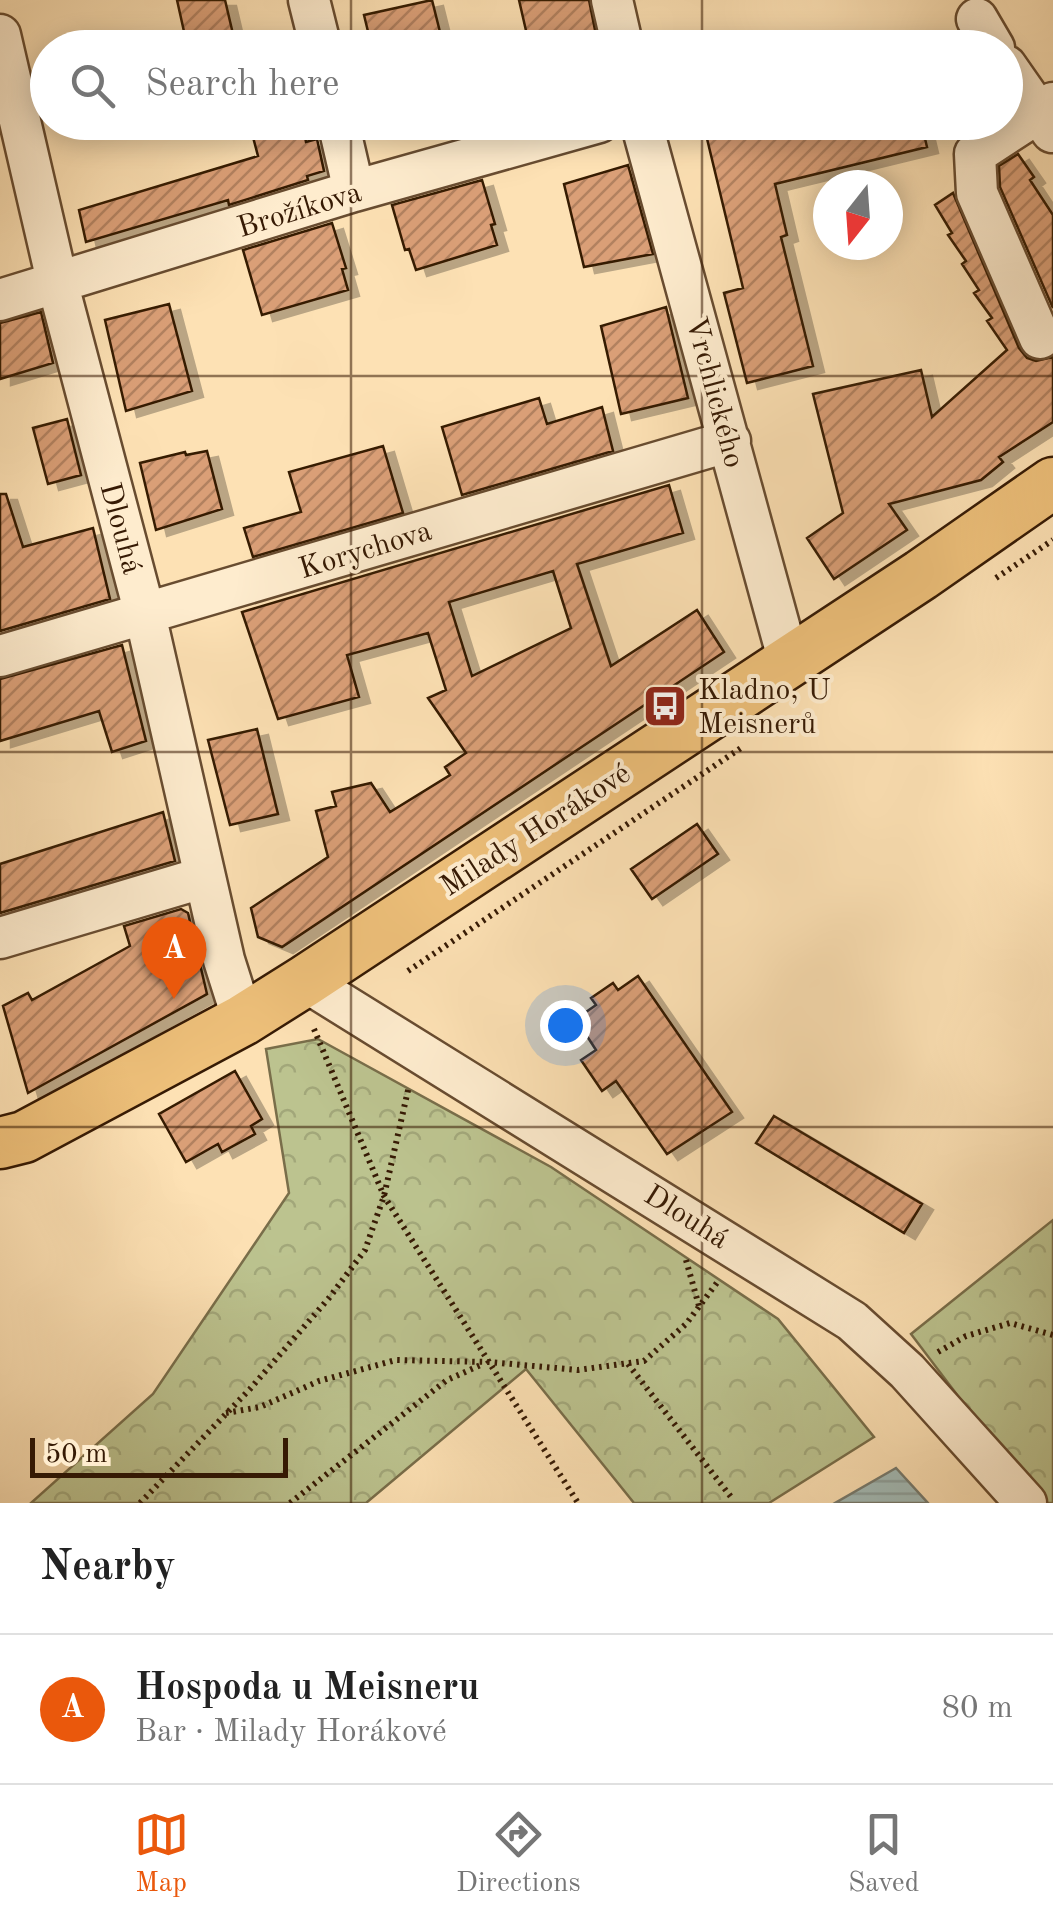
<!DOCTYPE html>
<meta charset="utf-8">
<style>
:root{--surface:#fff;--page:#f2f2f2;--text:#222;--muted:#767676;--line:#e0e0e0;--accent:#ea580c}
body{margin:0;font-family:"Old Standard TT",serif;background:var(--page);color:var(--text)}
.compass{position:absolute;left:813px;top:170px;width:90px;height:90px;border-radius:50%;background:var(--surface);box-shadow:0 5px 25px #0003;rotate:197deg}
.scale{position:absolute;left:30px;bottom:25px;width:258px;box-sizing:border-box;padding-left:10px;border:5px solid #361a04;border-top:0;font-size:28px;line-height:35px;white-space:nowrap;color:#361a04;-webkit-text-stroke:8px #feecce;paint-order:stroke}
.you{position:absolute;left:565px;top:1025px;width:35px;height:35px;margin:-25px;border:8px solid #fff;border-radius:50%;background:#1a73e8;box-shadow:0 0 0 15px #1a73e833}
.badge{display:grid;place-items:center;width:65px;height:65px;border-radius:50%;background:var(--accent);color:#fff;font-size:32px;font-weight:700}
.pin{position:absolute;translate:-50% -82px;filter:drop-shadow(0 2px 5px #0008)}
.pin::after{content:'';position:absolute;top:52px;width:35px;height:30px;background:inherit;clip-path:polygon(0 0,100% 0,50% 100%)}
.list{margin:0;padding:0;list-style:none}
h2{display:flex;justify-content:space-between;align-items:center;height:130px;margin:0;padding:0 40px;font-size:42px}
h2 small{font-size:32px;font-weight:400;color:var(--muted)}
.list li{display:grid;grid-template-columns:65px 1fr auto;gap:30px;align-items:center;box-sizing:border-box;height:150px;padding:0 40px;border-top:2px solid var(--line)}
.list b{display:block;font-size:38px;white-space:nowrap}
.list p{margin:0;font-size:32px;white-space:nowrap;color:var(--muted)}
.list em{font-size:32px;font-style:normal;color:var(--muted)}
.icon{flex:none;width:55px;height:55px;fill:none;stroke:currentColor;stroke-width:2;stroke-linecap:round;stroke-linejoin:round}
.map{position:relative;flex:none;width:1053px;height:1503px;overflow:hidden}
.search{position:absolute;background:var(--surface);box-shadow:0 5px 25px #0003;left:30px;right:30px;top:30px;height:110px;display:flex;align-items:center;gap:25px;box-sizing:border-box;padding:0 35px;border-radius:55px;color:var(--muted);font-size:38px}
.sheet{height:280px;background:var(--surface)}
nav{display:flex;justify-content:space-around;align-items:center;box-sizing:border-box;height:140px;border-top:2px solid var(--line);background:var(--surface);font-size:28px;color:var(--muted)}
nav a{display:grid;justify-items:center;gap:5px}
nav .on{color:var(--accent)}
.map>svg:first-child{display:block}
.park{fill:url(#park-crowns);stroke:#796e4a;stroke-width:2.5}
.water{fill:url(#water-rules);stroke:#777b6f;stroke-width:2.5}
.building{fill:url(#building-hatch);stroke:#361a04;stroke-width:2.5;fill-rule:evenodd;filter:url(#shadow)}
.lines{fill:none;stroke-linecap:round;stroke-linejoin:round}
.minor-casing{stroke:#684c30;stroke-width:45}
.major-casing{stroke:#361a04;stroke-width:55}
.path{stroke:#361a04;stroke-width:6;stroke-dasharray:2.5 5;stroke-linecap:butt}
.minor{stroke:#feecce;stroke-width:40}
.major{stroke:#eec07a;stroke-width:50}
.grid{fill:none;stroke:#361a04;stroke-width:2.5;stroke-opacity:0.55}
.labels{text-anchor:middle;stroke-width:8;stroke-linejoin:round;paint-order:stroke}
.street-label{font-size:30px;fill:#361a04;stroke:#feecce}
.poi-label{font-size:30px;fill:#361a04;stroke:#feecce;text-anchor:start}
</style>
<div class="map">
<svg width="1053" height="1503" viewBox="0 0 1053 1503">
<defs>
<pattern id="park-crowns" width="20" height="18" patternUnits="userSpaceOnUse" patternTransform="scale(2.5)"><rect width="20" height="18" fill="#bcc38f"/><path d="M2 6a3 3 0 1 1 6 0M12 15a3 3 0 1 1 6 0" fill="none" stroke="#a2a77a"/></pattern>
<pattern id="water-rules" width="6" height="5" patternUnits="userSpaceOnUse" patternTransform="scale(2.5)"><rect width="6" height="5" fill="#a3bbb7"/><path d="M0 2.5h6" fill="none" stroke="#8da09c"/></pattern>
<pattern id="building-hatch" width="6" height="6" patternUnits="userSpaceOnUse" patternTransform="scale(2.5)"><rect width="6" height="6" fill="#da9f77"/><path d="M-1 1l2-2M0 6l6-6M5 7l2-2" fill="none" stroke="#b2815f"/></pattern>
<filter id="shadow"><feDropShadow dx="11" dy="6" stdDeviation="0" flood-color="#0004"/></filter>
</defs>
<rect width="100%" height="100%" fill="#fde1b4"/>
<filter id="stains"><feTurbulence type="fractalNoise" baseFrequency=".002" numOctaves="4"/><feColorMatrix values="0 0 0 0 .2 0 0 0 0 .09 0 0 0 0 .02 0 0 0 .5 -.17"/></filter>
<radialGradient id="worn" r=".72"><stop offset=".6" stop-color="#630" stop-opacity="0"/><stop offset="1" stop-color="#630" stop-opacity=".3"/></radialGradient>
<path class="park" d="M318,1039L551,1167L778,1319L874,1437L769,1503H634L526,1369L366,1503H31L153,1394L289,1193L266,1049Z
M1053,1220V1503H1039L911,1334Z"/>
<path class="water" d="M896,1468L928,1503H835Z"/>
<path class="building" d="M177,0H225L233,34L187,45Z
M432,0L444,48H372L364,15Z
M519,0H589L598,45L530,48Z
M249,122H302L306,142L317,139L324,171L307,176L308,180L229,205L228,200L86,242L79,210L258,156Z
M703,122H921L927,147L775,184L787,235L781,237L813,366L747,383L724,293L743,288Z
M1018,154L1034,177L1030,180L1053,215V308L1000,187L999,166Z
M628,165L653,254L584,267L564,184Z
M482,180L495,224L491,225L497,245L416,270L409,249L405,250L392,205Z
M953,193L1019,348L1027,358L1036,361L1053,357V422L999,457L1003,462L981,480L889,504L907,530L834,579L807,538L843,513L813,394L921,370L932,417L1007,350L987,321L992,318L974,293L979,290L962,264L966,261L948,235L952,233L935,205Z
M332,223L346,268L342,269L348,290L262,315L243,250Z
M169,304L192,391L126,411L105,320Z
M666,307L688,398L621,414L601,326Z
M41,312L53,363L0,379V323Z
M539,398L547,424L602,407L613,451L462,495L442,427Z
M67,419L81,475L48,484L33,428Z
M383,446L403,513L253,557L244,528L301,512L289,472Z
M207,451L222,509L156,530L140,463L185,452L186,455Z
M669,485L683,533L577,564L611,666L697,610L724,652L282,947L258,937L251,908L328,857L316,811L336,806L332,792L371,783L390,812L450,775L445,767L466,753L428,698L446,690L428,633L347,655L359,697L278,719L242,612ZM553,571L571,628L472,676L449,602Z
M0,494H6L23,547L93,528L110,599L0,631Z
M122,645L146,741L112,752L99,711L0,741V679Z
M257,729L278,814L230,825L208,740Z
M163,812L175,861L0,913V864Z
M697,824L718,854L652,899L631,869Z
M181,909L188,913L207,994L28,1093L3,1006L28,993L32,1000L130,946L124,926Z
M638,976L732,1112L667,1154L616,1081L602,1091L581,1060L596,1050L576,1019L596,1005L591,998L613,983L618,990Z
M235,1071L262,1119L251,1126L255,1134L222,1152L218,1144L186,1162L159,1114Z
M774,1116L922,1204L904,1233L756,1143Z"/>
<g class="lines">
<g class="minor-casing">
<path id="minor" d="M309,0L321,48
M612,0L623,48
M977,19L994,48
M0,35L58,285L145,614L224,960L243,1020
M1006,66L1052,132
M338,122L354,191
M641,122L789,662
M0,300L354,191L599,122
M1040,338L977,193L975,154L1053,103
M0,656L730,441
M0,938L205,877
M305,981L852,1321L907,1371L1026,1503"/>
</g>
<g class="major-casing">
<path id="major" d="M0,1143L24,1137L243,1020L305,981L921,575L1053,483"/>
</g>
<path class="path" d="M996,578L1053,540
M408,971L744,746
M314,1029L384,1196L578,1503
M686,1260L699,1306
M938,1352L966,1336L1010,1323L1053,1335
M628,1364L731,1497
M226,1413L260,1407L319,1381L396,1360L489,1362L578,1370L644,1361L686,1324L719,1280
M140,1503L250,1389L329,1298L365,1250L384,1196L409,1086
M290,1503L447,1380L483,1364"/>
<use href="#minor" class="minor"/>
<use href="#major" class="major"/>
</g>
<path class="grid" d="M351,0V48M702,0V48M351,122V1503M702,122V1503M0,376H1053M0,752H1053M0,1127H1053"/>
<defs>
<g id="bus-square" transform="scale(2.25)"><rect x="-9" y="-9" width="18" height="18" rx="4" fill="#8f2418" stroke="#feecce"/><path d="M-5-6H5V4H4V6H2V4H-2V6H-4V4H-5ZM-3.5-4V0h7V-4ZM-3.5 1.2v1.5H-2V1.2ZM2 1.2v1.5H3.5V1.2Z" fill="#fff"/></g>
</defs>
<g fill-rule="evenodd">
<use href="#bus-square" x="665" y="706"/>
</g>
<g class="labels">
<g class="street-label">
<text transform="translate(299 209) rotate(-17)" y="10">Brožíkova</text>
<text transform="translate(716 392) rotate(75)" y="10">Vrchlického</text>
<text transform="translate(122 528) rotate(75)" y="10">Dlouhá</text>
<text transform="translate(365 549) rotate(-17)" y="10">Korychova</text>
<text transform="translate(535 829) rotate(-33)" y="10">Milady Horákové</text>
<text transform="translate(687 1216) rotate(32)" y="10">Dlouhá</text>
</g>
<g class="poi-label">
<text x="698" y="699">Kladno, U<tspan x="698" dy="34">Meisnerů</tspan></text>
</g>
</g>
<rect width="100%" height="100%" filter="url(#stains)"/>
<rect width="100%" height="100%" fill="url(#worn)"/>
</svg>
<svg class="compass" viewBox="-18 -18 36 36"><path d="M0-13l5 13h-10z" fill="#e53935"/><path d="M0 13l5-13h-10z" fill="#767676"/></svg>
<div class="scale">50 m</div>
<div class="you"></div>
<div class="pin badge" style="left:174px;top:999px">A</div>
<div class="search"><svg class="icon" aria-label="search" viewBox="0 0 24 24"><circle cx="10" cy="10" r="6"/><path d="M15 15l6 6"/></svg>Search here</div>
</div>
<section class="sheet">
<h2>Nearby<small></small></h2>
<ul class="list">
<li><span class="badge">A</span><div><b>Hospoda u Meisneru</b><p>Bar · Milady Horákové</p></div><em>80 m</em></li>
</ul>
</section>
<nav>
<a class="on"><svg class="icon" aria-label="map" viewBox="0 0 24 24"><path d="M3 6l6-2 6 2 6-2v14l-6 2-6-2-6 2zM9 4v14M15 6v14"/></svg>Map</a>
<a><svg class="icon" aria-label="directions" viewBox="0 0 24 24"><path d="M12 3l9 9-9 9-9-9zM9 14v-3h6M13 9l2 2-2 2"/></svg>Directions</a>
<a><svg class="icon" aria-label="saved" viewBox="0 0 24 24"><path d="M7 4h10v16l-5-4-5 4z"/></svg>Saved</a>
</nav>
